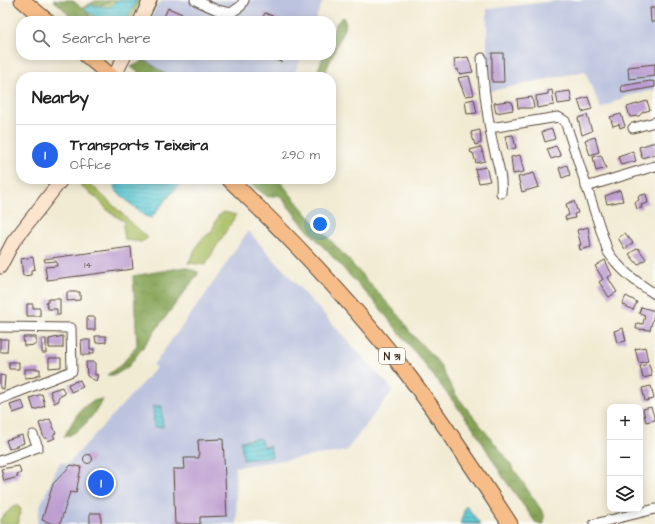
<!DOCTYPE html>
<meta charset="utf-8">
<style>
:root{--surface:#fff;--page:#f6f6f6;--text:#222;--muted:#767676;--line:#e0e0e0;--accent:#2563eb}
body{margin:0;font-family:"Architects Daughter",sans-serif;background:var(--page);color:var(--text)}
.controls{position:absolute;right:12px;bottom:12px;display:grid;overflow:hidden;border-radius:8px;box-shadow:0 2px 10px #0003}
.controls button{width:36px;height:36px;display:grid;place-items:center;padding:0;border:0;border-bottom:1px solid var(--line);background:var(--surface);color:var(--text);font:20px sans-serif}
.you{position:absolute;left:320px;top:224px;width:14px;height:14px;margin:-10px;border:3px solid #fff;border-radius:50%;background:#1a73e8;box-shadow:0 0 0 6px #1a73e833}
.badge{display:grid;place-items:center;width:26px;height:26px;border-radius:50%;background:var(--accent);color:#fff;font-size:13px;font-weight:700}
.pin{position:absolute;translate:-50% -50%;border:2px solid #fff;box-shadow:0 1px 4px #0006}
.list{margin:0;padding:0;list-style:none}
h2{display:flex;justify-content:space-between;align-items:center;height:52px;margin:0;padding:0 16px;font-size:17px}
h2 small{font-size:13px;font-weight:400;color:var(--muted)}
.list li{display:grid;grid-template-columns:26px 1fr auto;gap:12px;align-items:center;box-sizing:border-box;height:60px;padding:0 16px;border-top:1px solid var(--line)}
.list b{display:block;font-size:15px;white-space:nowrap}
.list p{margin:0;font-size:13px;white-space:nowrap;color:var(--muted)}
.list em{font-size:13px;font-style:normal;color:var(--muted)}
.icon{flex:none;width:22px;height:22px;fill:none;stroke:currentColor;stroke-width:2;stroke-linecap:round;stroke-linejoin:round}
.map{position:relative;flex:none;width:655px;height:524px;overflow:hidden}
.search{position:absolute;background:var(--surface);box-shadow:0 2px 10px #0003;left:16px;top:16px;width:320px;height:44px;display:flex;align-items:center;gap:10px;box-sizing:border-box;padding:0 14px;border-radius:16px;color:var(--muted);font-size:15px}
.panel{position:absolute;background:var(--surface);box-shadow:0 2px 10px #0003;left:16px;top:72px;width:320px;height:112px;border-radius:16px}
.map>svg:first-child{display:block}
.industrial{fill:#bcc3de}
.grass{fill:#a8bd61;stroke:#727440}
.forest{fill:url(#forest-crowns);stroke:#60673a}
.water{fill:url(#water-rules);stroke:#4c7979}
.building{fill:#bc9dd0}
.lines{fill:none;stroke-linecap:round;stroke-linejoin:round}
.street-casing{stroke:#564739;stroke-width:11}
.secondary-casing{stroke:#564739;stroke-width:15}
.primary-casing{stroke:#564739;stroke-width:17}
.street{stroke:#fff;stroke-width:9}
.secondary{stroke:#fce5cf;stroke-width:13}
.primary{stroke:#f7bd88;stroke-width:15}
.labels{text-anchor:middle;stroke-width:4;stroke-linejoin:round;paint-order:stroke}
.number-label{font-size:9px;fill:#5b474a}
.shield{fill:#fdfcf7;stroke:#75695f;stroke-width:1}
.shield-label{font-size:10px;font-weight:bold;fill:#3b2a1e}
</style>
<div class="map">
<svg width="655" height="524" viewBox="0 0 655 524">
<defs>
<pattern id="forest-crowns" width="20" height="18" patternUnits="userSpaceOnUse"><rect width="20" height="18" fill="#86a457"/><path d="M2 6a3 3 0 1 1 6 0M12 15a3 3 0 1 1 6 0" fill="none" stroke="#6f8647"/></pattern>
<pattern id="water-rules" width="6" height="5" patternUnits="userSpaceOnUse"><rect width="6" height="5" fill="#5cc8d4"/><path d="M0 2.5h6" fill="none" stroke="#4da3ab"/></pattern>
</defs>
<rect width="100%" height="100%" fill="#fdfcf7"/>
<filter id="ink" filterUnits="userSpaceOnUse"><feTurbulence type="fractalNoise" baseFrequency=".025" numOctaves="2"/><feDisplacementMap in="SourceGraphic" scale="8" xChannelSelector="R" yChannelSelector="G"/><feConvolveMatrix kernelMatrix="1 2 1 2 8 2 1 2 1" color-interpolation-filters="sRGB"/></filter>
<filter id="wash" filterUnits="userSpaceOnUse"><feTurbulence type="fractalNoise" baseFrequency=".012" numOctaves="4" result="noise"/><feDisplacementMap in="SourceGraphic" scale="16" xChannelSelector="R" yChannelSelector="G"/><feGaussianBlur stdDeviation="0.9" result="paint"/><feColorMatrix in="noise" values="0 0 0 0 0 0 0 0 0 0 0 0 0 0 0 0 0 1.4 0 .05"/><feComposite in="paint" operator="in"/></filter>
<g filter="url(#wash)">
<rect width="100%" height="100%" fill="#f2ebd4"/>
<path class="industrial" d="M165,0H323L315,21H150L157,5Z
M564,0H655V90L626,96L601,109L585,71L491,91L487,49V9Z
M137,55H302L293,77H162L136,57Z
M248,231L393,390L346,451L235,467L237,524H37L40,506L60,462L68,464L156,368L153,365L203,298Z"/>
<path class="grass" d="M113,0H141L130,21H93L86,11Z
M81,179H85L148,238L141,242L125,240L123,226L125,222L108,211L98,199L83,188L79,183Z
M224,212L236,215L205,265L188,263L200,241L212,231L218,216Z
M16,504L21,509L18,524H0V519Z"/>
<path class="forest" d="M53,0H72L82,8L95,1L113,0L86,11L93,21H73L67,12Z
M343,17L346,24L324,75L323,77H315L324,55H331C331,41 330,26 343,17Z
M145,60L170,77H144L131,67Z
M244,179H278L305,212L402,319L410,332L438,362L456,395L505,456L524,484L544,514V524L536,523L503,477L472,426L422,361L378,306L304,226L279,195L268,197Z
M185,267L198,272V274L128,367L115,375H107L122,364L137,345L133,276Z
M103,399C95,414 81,433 64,437C74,420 81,401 103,399Z"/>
<path class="water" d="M116,0H137L126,21H102L85,10L90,5L111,7Z
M117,179H180L182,181L151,218L143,215L115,190L114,185Z
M153,406H162L163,427H154Z
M260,438L263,447L270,446L272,457L243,460L241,441Z
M466,505L480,524H460Z"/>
<g id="blocks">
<path class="building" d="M168,8L185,15L182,21H162Z
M650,8H655V22H651Z
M265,13L282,20L281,21H261Z
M492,53H503L504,82H492Z
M267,55H288L286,58L283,56L281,62L266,57Z
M468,57L473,72L459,74L458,69L456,70L454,59Z
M655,64V76L629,79L628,67Z
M469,76L474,95L465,96L458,78Z
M650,81L655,82V87L622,93L621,86Z
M552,90L554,105L537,108L536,96L548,94V91Z
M570,91L572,102L558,104L556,93Z
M532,97L534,108H518L517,99Z
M588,97L592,109L582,112L578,100Z
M474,99L477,113L467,114L465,101Z
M508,101L512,102L513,110L496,113L494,103Z
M647,101L650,110L643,112L639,116L630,117L627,107Z
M621,114L625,126L620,128L619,124L613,126L610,117Z
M587,115L592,131L582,135L578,118Z
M552,129L555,139L545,142L542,132Z
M480,130L481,143L475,145L471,132Z
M513,135L516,148L508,150L505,136Z
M595,137L599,152L590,155L585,140Z
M655,142V154L642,158L639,147Z
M556,146L561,156L551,159L547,149Z
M481,147L485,161L476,163L473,153H471L470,150Z
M633,151L636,161L621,165L618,156Z
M520,155L524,172L513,174L511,157Z
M601,155L606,168L596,171L593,157Z
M567,165L570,175L562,178L559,168Z
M486,167L490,181L479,183L475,169Z
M534,173L539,187L522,192L518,177Z
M620,190L623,201L607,204L605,196Z
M646,194L648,203L641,205L642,208L637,209L635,202L639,200L638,196Z
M574,201L578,213L574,214L575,218L566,220L565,217L569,215L566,204Z
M588,227L591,247L580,250L579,245H581L577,230Z
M625,233L633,243L625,249L618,238Z
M131,247L133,269L47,280L45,267L57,266L56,261L45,262L44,259Z
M638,248L646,259L638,265L629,254Z
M33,257L35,269L31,270V275L23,276L21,259Z
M605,260L612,275L608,277L610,281L617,292L609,297L599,282L603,279L595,266Z
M67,292H80V300L67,301Z
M626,296L637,302L633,310L622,304Z
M48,299H60V315H57V309H48L46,302H48Z
M27,304H33V308H40V316H27Z
M641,307L655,311L650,330L636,329L637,323L643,324L645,315L639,313Z
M87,317H95V330H87Z
M623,328L626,341L617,343L614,331Z
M63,336V348H49V339Z
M95,336H106V342L96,343Z
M23,337H36V345L24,346Z
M0,339H8L7,352H0Z
M42,339H46V353H42Z
M81,340H90V349H94V353H90V355H82Z
M645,347L648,361L639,363L635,349Z
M49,358H61V367L49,368Z
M9,362H19V369H9Z
M86,362H95V375H98L96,381L87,376Z
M649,364L652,376L643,378L640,366Z
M25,369H40V375H36V377L25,378Z
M0,375L5,376L4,389L0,388Z
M80,380L83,387L71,392L68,384Z
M651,386L654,399L645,401L642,388Z
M62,387L65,394L58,397L59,401L54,403L50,391Z
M42,394L45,406L34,410L30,398Z
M22,401L25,409L13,413L10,405Z
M651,407L655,420L646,422L643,409Z
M50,419L56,433L53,435L55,438L48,441L47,438H44L39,423Z
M22,435L24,443L9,449L6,440Z
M223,439L227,516L200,517V524H175L173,469H185L184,458H199L198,440Z
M83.5 459a4.5 4.5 0 1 1 9 0a4.5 4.5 0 1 1-9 0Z
M71,465L81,467L76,493L70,492L60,524H53L42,520L53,484Z
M19,466L21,473L17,475L18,477L4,481L1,469Z
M90,513H101V524H90Z"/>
</g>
</g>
<g filter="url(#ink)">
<use href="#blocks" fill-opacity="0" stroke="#564739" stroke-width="1"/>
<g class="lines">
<g class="street-casing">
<path id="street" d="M195,0L217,10L231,13L241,6L244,0
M482,58C483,86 487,113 492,141C496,159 503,175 501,193
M490,128L558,117L565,121L608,252C620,270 636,282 655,294
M633,128L655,122
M586,187L655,166
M0,327L71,328L72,371L0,399
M0,461L38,447L33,435
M594,524L655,509"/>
</g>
<g class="secondary-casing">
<path id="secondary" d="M140,21L150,0
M114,77L125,55
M0,267L13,242L62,179"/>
</g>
<g class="primary-casing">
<path id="primary" d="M22,0L47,21
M86,55L112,77
M229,179C292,239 358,309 411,379C446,426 478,475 510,524"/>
</g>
<use href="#street" class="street"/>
<use href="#secondary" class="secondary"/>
<use href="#primary" class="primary"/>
</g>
</g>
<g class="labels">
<g class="number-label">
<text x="88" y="268">14</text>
</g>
<rect class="shield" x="379" y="348" width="26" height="16" rx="3"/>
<g class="shield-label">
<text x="392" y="360">N 31</text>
</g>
</g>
</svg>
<div class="controls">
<button>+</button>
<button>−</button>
<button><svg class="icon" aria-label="layers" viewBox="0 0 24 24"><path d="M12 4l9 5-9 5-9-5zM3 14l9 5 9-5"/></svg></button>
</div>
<div class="you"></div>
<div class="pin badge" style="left:101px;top:483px">1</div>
<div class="search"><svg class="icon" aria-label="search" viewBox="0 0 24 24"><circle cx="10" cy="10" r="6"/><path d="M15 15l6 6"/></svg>Search here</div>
<section class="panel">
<h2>Nearby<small></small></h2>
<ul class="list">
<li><span class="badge">1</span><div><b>Transports Teixeira</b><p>Office</p></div><em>290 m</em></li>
</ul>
</section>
</div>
